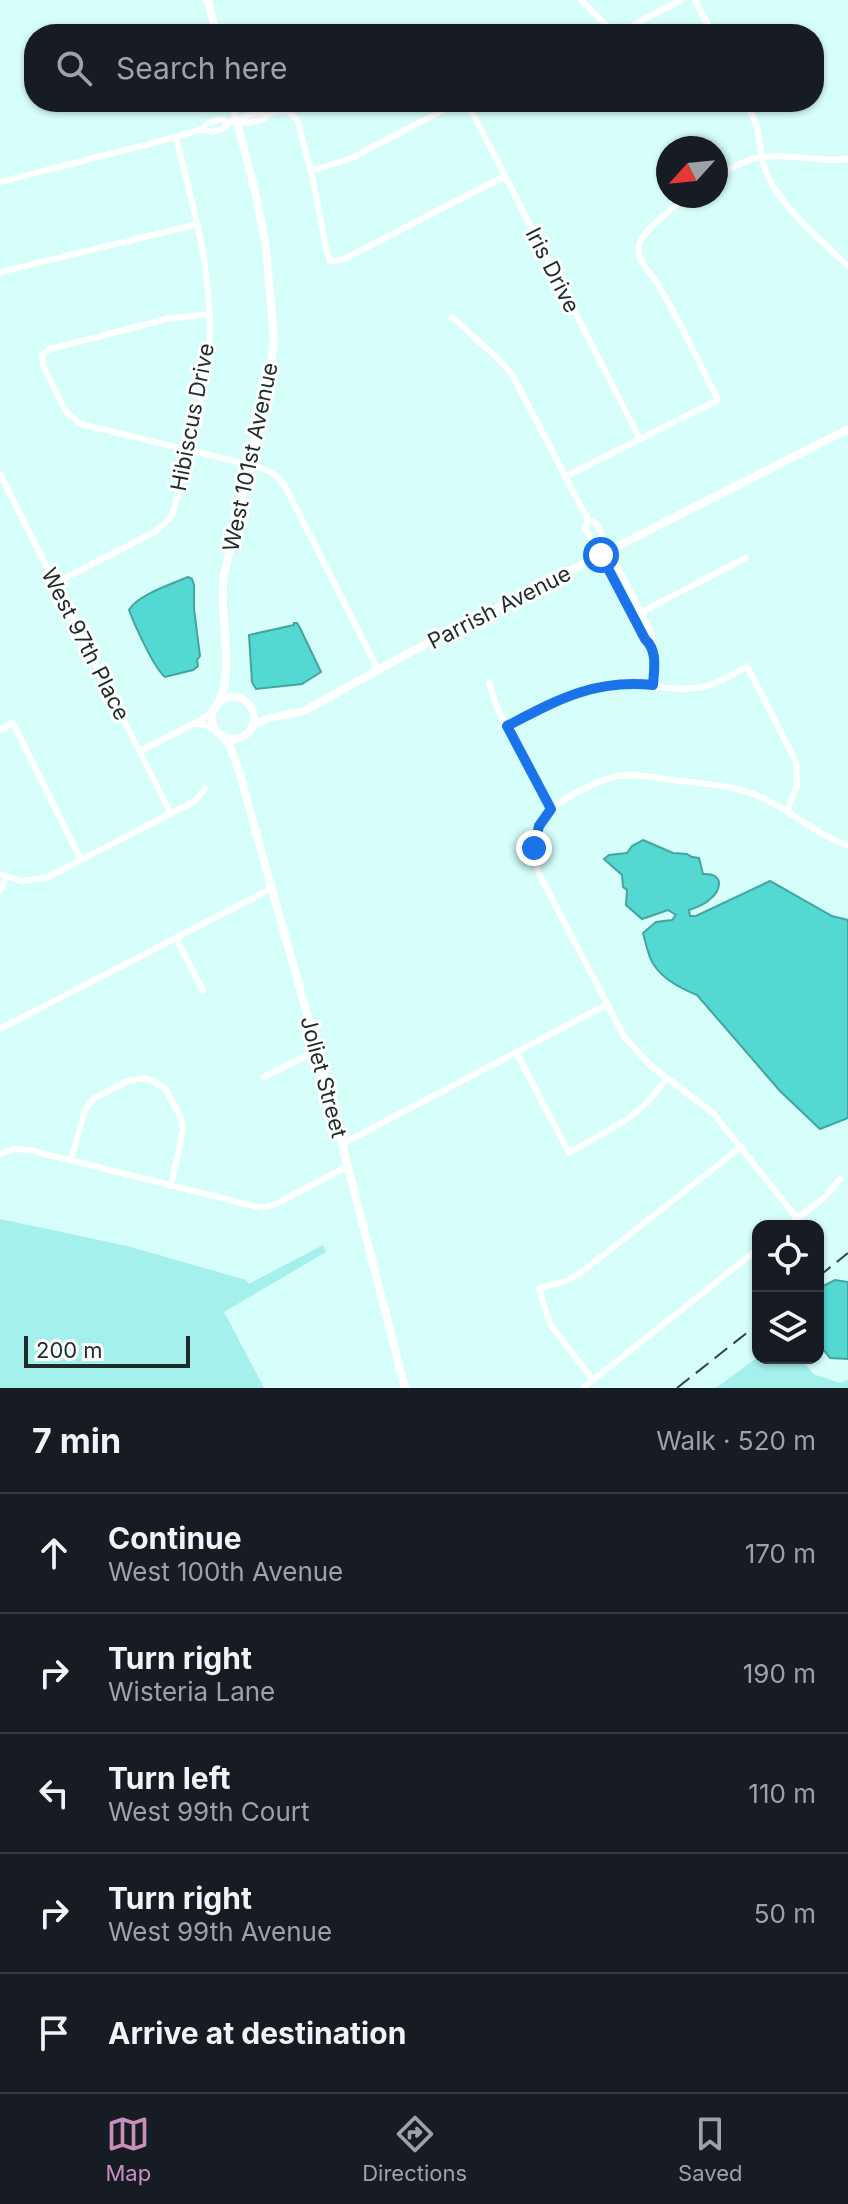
<!DOCTYPE html>
<meta charset="utf-8">
<style>
:root{--surface:#171b24;--page:#20242c;--text:#f1f3f6;--muted:#9ea1a6;--line:#363941;--accent:#c690bb}
body{margin:0;font-family:Inter,sans-serif;background:var(--page);color:var(--text)}
.controls{position:absolute;right:24px;bottom:24px;display:grid;overflow:hidden;border-radius:16px;box-shadow:0 2px 6px #0004}
.controls button{width:72px;height:72px;display:grid;place-items:center;padding:0;border:0;border-bottom:2px solid var(--line);background:var(--surface);color:var(--text);font:40px sans-serif}
.compass{position:absolute;left:656px;top:136px;width:72px;height:72px;border-radius:50%;background:var(--surface);box-shadow:0 2px 6px #0004;rotate:243deg}
.scale{position:absolute;left:24px;bottom:20px;width:166px;box-sizing:border-box;padding-left:8px;border:4px solid #1d2c2b;border-top:0;font-size:22px;line-height:28px;white-space:nowrap;color:#1d2c2b;-webkit-text-stroke:6px #fff;paint-order:stroke}
.stop{position:absolute;width:24px;height:24px;margin:-18px;border:6px solid #1a73e8;border-radius:50%;background:#fff}
.stop.end{background:#1a73e8;border-color:#fff;box-shadow:0 2px 8px #0008}
.list{margin:0;padding:0;list-style:none}
h2{display:flex;justify-content:space-between;align-items:center;height:104px;margin:0;padding:0 32px;font-size:34px}
h2 small{font-size:26px;font-weight:400;color:var(--muted)}
.list li{display:grid;grid-template-columns:52px 1fr auto;gap:24px;align-items:center;box-sizing:border-box;height:120px;padding:0 32px;border-top:2px solid var(--line)}
.list b{display:block;font-size:30px;white-space:nowrap}
.list p{margin:0;font-size:26px;white-space:nowrap;color:var(--muted)}
.list em{font-size:26px;font-style:normal;color:var(--muted)}
.icon{flex:none;width:44px;height:44px;fill:none;stroke:currentColor;stroke-width:2;stroke-linecap:round;stroke-linejoin:round}
.map{position:relative;flex:none;width:848px;height:1388px;overflow:hidden}
.search{position:absolute;background:var(--surface);box-shadow:0 2px 6px #0004;left:24px;right:24px;top:24px;height:88px;display:flex;align-items:center;gap:20px;box-sizing:border-box;padding:0 28px;border-radius:32px;color:var(--muted);font-size:30px}
.sheet{height:704px;background:var(--surface)}
nav{display:flex;justify-content:space-around;align-items:center;box-sizing:border-box;height:112px;border-top:2px solid var(--line);background:var(--surface);font-size:22px;color:var(--muted)}
nav a{display:grid;justify-items:center;gap:4px}
nav .on{color:var(--accent)}
.map>svg:first-child{display:block}
.green{fill:#a4f0ec}
.water{fill:#53d8d2;stroke:#43a4a0;stroke-width:2}
.lines{fill:none;stroke-linecap:round;stroke-linejoin:round}
.street{stroke:#fff;stroke-width:6}
.secondary{stroke:#fff;stroke-width:8}
.rail{stroke:#314241;stroke-width:2;stroke-dasharray:16 8;stroke-linecap:butt}
.route{stroke:#1a73e8;stroke-width:10}
.labels{text-anchor:middle;stroke-width:6;stroke-linejoin:round;paint-order:stroke}
.street-label{font-size:22px;fill:#1d2c2b;stroke:#fff}
</style>
<div class="map">
<svg width="848" height="1388" viewBox="0 0 848 1388">
<rect width="100%" height="100%" fill="#d6fefb"/>
<path class="green" d="M0,1219L127,1246L246,1280L249,1284L323,1245L326,1252L224,1312L264,1388H0Z
M758,1357L801,1358L813,1374L840,1383L848,1380V1388H716Z"/>
<path class="water" d="M188,577L192,579L194,585V609L200,656L197,660L198,666L193,670L165,677C154,668 135,626 129,610C137,595 172,584 188,577Z
M294,623H297L300,628L321,672L302,684L256,689L252,682L249,635L294,625Z
M643,840L673,853L687,854L692,857L699,858L703,874C725,873 722,890 708,901C703,905 695,908 689,910L690,916H696L770,881L832,916L848,920V1118L820,1129L780,1091L697,995C682,989 663,979 654,965C648,957 646,943 643,933L656,922L672,920L676,915L668,910L642,919L626,905L627,890L623,887L622,875L604,859L609,855L627,853L632,846Z
M835,1280L848,1282V1359L830,1358L818,1343V1295L823,1286Z"/>
<g class="lines">
<path class="street" d="M581,0L615,34
M695,0L713,34
M623,34L635,24L681,0
M746,102L757,126L762,157C792,153 819,163 848,159
M237,120L249,123L264,119L267,114L280,111H287L297,119L311,171L327,252L330,261L342,260L505,176
M202,129L211,132L225,128L228,123C240,119 254,110 267,114
M311,171L352,158L447,108L465,103L471,110L640,439
M716,176L748,160L762,157C767,196 820,240 848,266
M0,182L176,137L202,129L208,123L222,119L228,123
M0,272L198,224
M209,314L167,319L50,349L42,355L43,365L66,412L81,424L258,467C270,471 279,476 286,488L378,670
M452,317L495,356L512,374L588,520L596,523L652,635L654,660L653,685
M680,419L718,400C698,361 680,320 657,283C650,272 636,260 639,245C643,229 675,207 687,196
M0,474L171,814
M565,477L674,422
M588,520L585,528L645,639L651,645
M55,583L155,532L170,518L174,509C186,456 205,402 209,348C214,276 193,206 176,137
M636,615L745,558
M489,683L498,710L551,809
M196,724L206,725L217,731
M507,726C540,709 572,690 609,685C640,681 672,693 702,687C718,684 733,674 747,666L796,762L797,786L787,811
M0,730L13,723L81,860
M140,751L203,719L215,708
M0,874L22,881L48,877L195,801L205,788
M0,891L7,877
M176,938L203,991
M0,1029L270,889
M516,1052L569,1153L626,1120L646,1104L667,1078
M264,1077L317,1050
M342,1144L606,1005
M0,1153L15,1149L29,1150L262,1208L276,1204L348,1166
M71,1160L85,1110L93,1099L127,1081L144,1078L154,1081L167,1091L181,1118L183,1129L171,1186
M797,1218L713,1113L650,1065L625,1038L539,874C529,850 535,819 558,804C576,792 598,779 619,776C636,773 656,778 673,780C703,784 736,785 763,798C792,812 817,835 848,845
M787,1226L824,1198L840,1179
M593,1380L550,1324L539,1288L566,1281L579,1274L741,1147
M583,1388L758,1249"/>
<path class="secondary" d="M208,0L216,34
M212 718a21 21 0 1 1 42 0a21 21 0 1 1-42 0Z
M219,702C235,668 218,613 224,575L270,375L274,338L266,248L256,195L232,102
M251,728C266,714 288,717 306,710L416,649L848,429
M222,736L229,744L238,768L325,1078L405,1388"/>
<path class="rail" d="M818,1277L848,1253
M677,1388L758,1324"/>
</g>
<g class="lines">
<path class="route" d="M534,848L539,826L551,809L507,726C557,700 594,679 653,685C654,669 658,651 645,639L601,555"/>
</g>
<g class="labels">
<g class="street-label">
<text transform="translate(553 270) rotate(63)" y="8">Iris Drive</text>
<text transform="translate(192 417) rotate(-79)" y="8">Hibiscus Drive</text>
<text transform="translate(250 457) rotate(-78)" y="8">West 101st Avenue</text>
<text transform="translate(499 607) rotate(-27)" y="8">Parrish Avenue</text>
<text transform="translate(86 644) rotate(63)" y="8">West 97th Place</text>
<text transform="translate(324 1077) rotate(75)" y="8">Joliet Street</text>
</g>
</g>
</svg>
<div class="controls">
<button><svg class="icon" aria-label="locate" viewBox="0 0 24 24"><circle cx="12" cy="12" r="6"/><path d="M12 2v4M12 18v4M2 12h4M18 12h4"/></svg></button>
<button><svg class="icon" aria-label="layers" viewBox="0 0 24 24"><path d="M12 4l9 5-9 5-9-5zM3 14l9 5 9-5"/></svg></button>
</div>
<svg class="compass" viewBox="-18 -18 36 36"><path d="M0-13l5 13h-10z" fill="#e53935"/><path d="M0 13l5-13h-10z" fill="#9ea1a6"/></svg>
<div class="scale">200 m</div>
<div class="stop" style="left:601px;top:555px"></div>
<div class="stop end" style="left:534px;top:848px"></div>
<div class="search"><svg class="icon" aria-label="search" viewBox="0 0 24 24"><circle cx="10" cy="10" r="6"/><path d="M15 15l6 6"/></svg>Search here</div>
</div>
<section class="sheet">
<h2>7 min<small>Walk · 520 m</small></h2>
<ul class="list">
<li><svg class="icon" aria-label="ahead" viewBox="0 0 24 24"><path d="M12 20V5M6 11l6-6 6 6"/></svg><div><b>Continue</b><p>West 100th Avenue</p></div><em>170 m</em></li>
<li><svg class="icon" aria-label="right" viewBox="0 0 24 24"><path d="M7 20v-9h11M14 6l5 5-5 5"/></svg><div><b>Turn right</b><p>Wisteria Lane</p></div><em>190 m</em></li>
<li><svg class="icon" aria-label="left" viewBox="0 0 24 24"><path d="M17 20v-9H6M10 6l-5 5 5 5"/></svg><div><b>Turn left</b><p>West 99th Court</p></div><em>110 m</em></li>
<li><svg class="icon" aria-label="right" viewBox="0 0 24 24"><path d="M7 20v-9h11M14 6l5 5-5 5"/></svg><div><b>Turn right</b><p>West 99th Avenue</p></div><em>50 m</em></li>
<li><svg class="icon" aria-label="arrive" viewBox="0 0 24 24"><path d="M6 21V4h12l-3 4 3 4H6"/></svg><div><b>Arrive at destination</b></div></li>
</ul>
</section>
<nav>
<a class="on"><svg class="icon" aria-label="map" viewBox="0 0 24 24"><path d="M3 6l6-2 6 2 6-2v14l-6 2-6-2-6 2zM9 4v14M15 6v14"/></svg>Map</a>
<a><svg class="icon" aria-label="directions" viewBox="0 0 24 24"><path d="M12 3l9 9-9 9-9-9zM9 14v-3h6M13 9l2 2-2 2"/></svg>Directions</a>
<a><svg class="icon" aria-label="saved" viewBox="0 0 24 24"><path d="M7 4h10v16l-5-4-5 4z"/></svg>Saved</a>
</nav>
